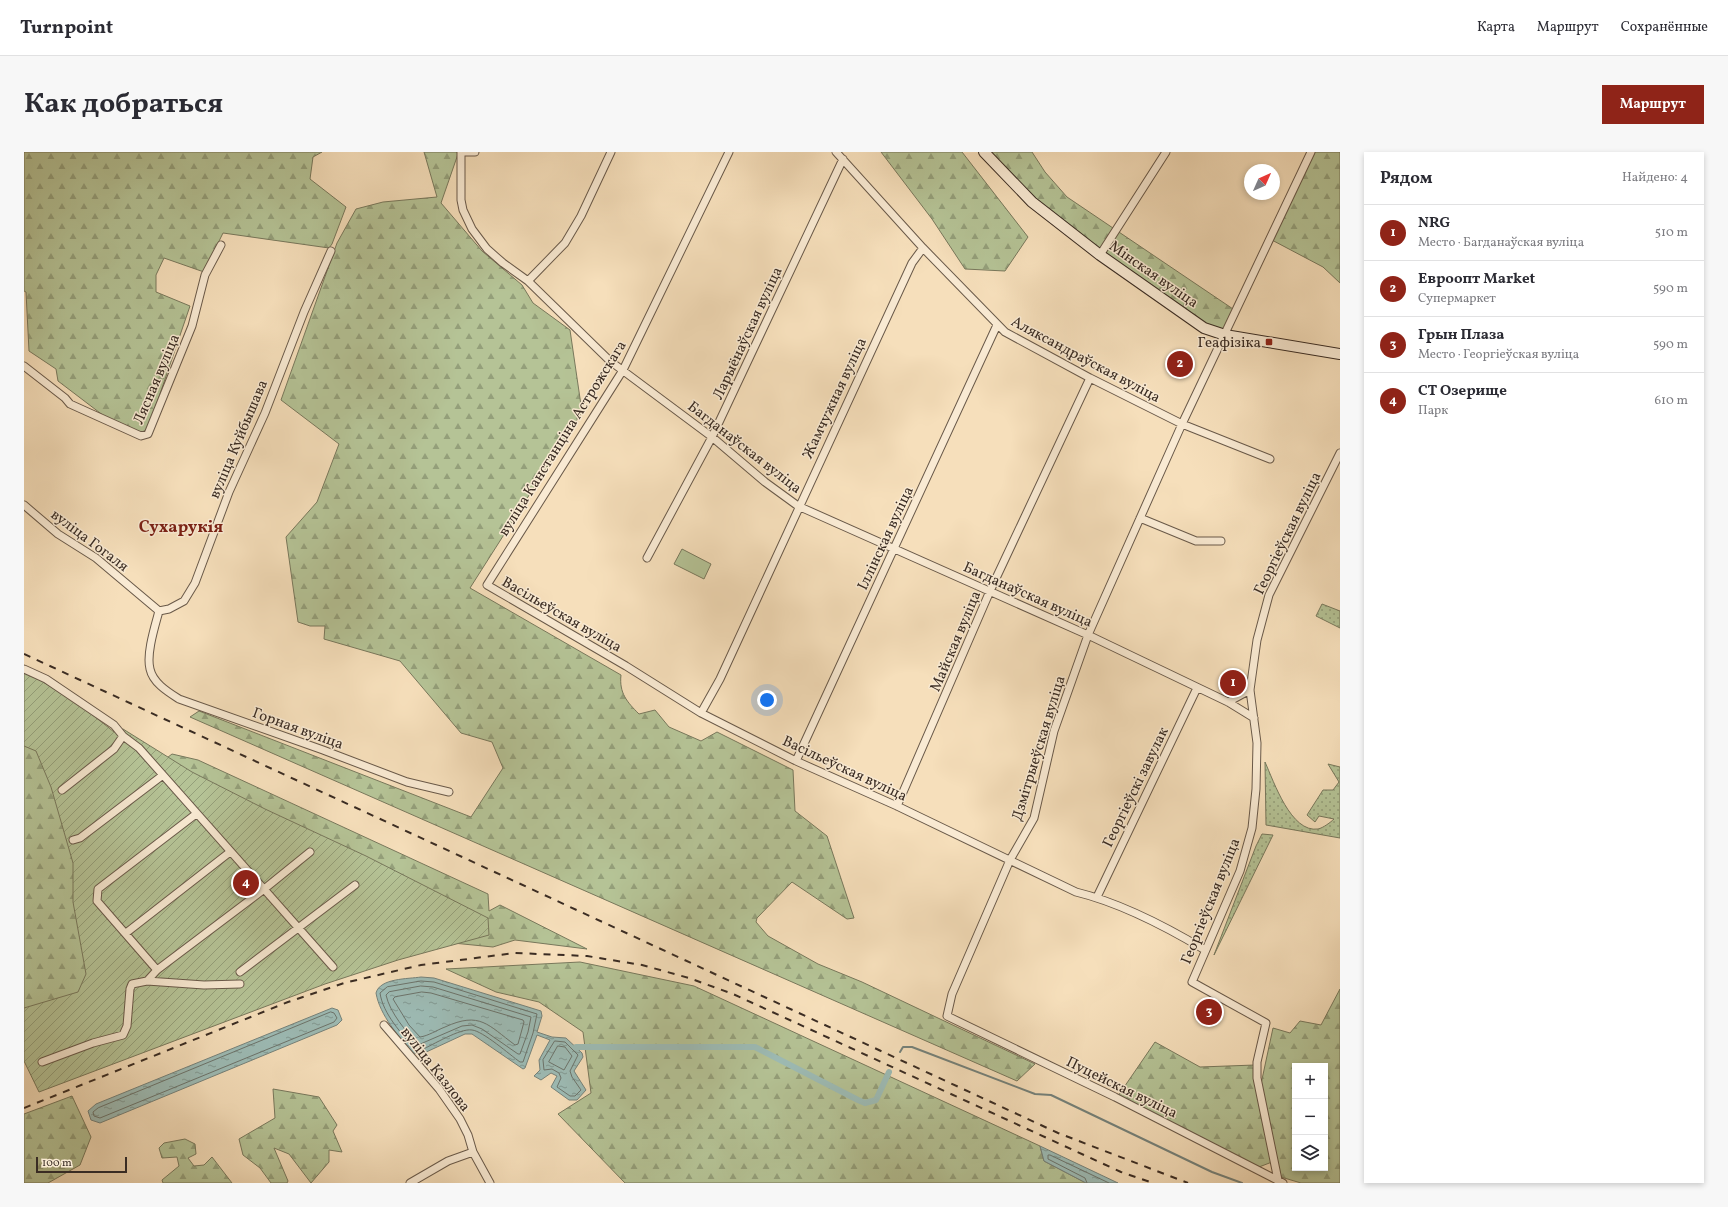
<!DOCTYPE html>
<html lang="ru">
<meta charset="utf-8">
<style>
:root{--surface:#fff;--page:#f7f7f7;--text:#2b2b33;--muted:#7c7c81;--line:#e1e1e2;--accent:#8f2418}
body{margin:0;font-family:Vollkorn,serif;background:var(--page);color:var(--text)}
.controls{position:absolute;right:12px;bottom:12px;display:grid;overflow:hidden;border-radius:0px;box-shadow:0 2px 6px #0003}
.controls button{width:36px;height:36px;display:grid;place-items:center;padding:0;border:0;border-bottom:1px solid var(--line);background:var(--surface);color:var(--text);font:20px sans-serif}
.compass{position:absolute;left:1220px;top:12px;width:36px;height:36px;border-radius:50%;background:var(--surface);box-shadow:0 2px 6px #0003;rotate:45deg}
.scale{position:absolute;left:12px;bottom:10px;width:91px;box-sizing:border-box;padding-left:4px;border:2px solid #3a2c23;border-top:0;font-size:11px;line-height:14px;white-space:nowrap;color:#3a2c23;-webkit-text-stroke:3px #f9ead3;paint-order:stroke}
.you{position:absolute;left:743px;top:548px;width:14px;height:14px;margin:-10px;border:3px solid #fff;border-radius:50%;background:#1a73e8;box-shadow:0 0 0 6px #1a73e833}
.badge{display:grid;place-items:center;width:26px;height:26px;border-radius:50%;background:var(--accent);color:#fff;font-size:13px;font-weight:700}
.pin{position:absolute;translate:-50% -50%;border:2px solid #fff;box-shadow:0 1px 4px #0006}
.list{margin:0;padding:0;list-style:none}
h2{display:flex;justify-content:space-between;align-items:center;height:52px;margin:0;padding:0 16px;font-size:17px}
h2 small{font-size:13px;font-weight:400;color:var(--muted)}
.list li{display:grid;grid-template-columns:26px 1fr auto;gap:12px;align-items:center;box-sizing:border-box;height:56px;padding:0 16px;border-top:1px solid var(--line)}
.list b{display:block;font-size:15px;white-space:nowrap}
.list p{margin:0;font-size:13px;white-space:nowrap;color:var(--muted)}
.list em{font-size:13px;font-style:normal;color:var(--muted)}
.icon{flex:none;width:22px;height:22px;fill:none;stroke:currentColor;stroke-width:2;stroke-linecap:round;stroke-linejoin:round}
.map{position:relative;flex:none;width:1316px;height:1031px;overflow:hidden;border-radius:0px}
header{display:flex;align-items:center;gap:24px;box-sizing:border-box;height:56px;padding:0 20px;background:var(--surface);border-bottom:1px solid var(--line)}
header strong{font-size:19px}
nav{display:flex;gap:22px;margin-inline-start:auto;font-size:14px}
.intro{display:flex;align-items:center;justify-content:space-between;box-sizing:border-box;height:96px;padding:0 24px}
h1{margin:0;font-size:28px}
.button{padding:10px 18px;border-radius:0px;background:var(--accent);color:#fff;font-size:14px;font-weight:700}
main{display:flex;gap:24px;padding:0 24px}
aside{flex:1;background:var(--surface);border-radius:0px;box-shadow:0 2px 6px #0003}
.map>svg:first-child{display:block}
.grass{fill:url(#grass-dots);stroke:#78785c}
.forest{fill:url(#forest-firs);stroke:#78785c;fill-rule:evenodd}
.garden{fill:url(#garden-furrows);stroke:#78785c}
.pitch{fill:#b5c396;stroke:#78785c}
.water{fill:url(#water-ripples);stroke:#75827b}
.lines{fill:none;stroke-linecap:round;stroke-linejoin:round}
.shore{stroke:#6c746c;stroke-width:1}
.stream{stroke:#75827b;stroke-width:2}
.canal{stroke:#9dbcb6;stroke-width:6}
.minor-casing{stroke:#695949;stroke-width:9}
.secondary-casing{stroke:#3a2c23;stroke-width:12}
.minor{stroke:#f9ead3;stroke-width:7}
.secondary{stroke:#f9ead3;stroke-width:10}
.rail{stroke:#3a2c23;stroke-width:2;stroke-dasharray:7 7;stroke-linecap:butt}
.poi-dot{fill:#8f2418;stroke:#f9ead3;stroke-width:1.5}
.labels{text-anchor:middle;stroke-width:3;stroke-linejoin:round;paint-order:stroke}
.street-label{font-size:15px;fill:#3a2c23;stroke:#f9ead3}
.poi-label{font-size:15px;fill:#3a2c23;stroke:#f9ead3;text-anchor:end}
.quarter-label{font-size:17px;font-weight:bold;fill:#7a1f14;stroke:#f9ead3}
</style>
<header>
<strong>Turnpoint</strong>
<nav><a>Карта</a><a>Маршрут</a><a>Сохранённые</a></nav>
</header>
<div class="intro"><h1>Как добраться</h1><a class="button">Маршрут</a></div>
<main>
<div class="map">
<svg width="1316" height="1031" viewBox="0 0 1316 1031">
<defs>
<pattern id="grass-dots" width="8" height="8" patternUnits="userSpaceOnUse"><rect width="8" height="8" fill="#b5c396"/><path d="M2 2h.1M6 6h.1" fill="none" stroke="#949f7a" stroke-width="1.8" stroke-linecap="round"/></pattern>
<pattern id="forest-firs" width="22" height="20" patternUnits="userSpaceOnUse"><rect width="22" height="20" fill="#b5c396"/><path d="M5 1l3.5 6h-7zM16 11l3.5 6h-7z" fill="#949f7a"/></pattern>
<pattern id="garden-furrows" width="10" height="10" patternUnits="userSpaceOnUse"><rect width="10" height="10" fill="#b5c396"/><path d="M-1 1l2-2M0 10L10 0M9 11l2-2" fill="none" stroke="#949f7a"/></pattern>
<pattern id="water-ripples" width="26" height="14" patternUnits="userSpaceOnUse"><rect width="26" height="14" fill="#9dbcb6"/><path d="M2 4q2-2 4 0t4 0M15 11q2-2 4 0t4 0" fill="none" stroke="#819994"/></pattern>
</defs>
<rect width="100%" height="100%" fill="#f6dfbb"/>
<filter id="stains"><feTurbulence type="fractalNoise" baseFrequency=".005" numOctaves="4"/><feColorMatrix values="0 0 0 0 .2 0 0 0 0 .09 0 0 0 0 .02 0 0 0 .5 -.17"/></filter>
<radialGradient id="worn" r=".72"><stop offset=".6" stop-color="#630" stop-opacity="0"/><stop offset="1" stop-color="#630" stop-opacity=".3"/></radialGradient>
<path class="grass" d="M1298,452L1316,459V476L1292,464Z
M1241,610C1250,630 1267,681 1294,677C1299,676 1307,670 1310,667L1295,664L1291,670L1283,663L1299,638H1309L1315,630L1304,612L1316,615V686L1242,673Z
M1238,682L1249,683L1190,803L1232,694Z"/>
<path class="forest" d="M0,0H298L289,5L286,27L322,55L308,92L305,96L199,81L180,120L140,106L132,123V140L166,154L124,277L116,281L80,264L34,229L32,217L5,199L2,140L0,139Z
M400,0H433L434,2L417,51L458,99L498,133L509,151L546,178L558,260L446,436L597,523C595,541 603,550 615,562L631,558L645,575L677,589L693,580L769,618L771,659L803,684L830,766L823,767L768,730L733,766L732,770L744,784L794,812L838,830L1011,912L993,929L166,565L175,559L447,665L479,616L468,590L437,581L376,509L300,487L301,474H286L274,470L262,385L293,350L315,292L257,248L313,91L332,57L359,50L413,45Z
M857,0H938L1004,85L981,119L941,117L908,67Z
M960,0H1008L1021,20L1043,45L1212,159L1201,183L1188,180L1026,64Z
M1287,0H1316V131L1299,115L1246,87Z
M0,591L14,597L30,634L52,711L64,823L57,842L0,859Z
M148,602L174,608L464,742L465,759L476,753L563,797L491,788L469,795L429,791L139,609Z
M556,810L670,834L1016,994L1020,1009L1062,1031H601L534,962L567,941L559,880L515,850L472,840L422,817Z
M1316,837V1031H1277L1257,1025L1237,932L1249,876L1266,881L1276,869L1297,873ZM1271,914H1301V1016H1271Z
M1131,890L1176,915L1231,913L1248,1010L1235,1015L1094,944Z
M249,937L295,945L313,973L309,979L318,1000L305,998V1010L287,1031L265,1002L250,996L264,1029L263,1031H247L236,1016L219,1003L215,987L251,966Z
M48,944L67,985L56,1013L24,1031H0V962Z
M161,987L171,992L172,1002L164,1006L170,1014L180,1013L188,1005L208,1031H139L138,1028L155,1014L153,1005L138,1006L135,996L140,991Z"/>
<path class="garden" d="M0,520C33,536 62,557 90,580L99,577L168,620L241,657L342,704L464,766L465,783L374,808L301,832L15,940L0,909V856L54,840L62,822L49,750V711L27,635L12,599L0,594Z"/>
<path class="pitch" d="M658,397L687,412L680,427L650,412Z"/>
<path class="water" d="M397,825L410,826L517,859L518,864L513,880L528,885L542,886L558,901L559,905L550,919L562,938L553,948H545L527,935L533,924L527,921L517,928L510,924L516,918L515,908L526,888L513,883L501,916L499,917L448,882H441L398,902L388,901C375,884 356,864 352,841C356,826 384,827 397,825Z
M308,856L314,858L318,868L313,873L76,971L67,968L64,959L72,952Z
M1016,994L1094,1031H1062L1020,1009Z"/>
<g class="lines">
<path class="shore" d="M397,829L410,830L513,862L509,881L499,910H496C486,903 459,879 448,878C436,876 409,893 397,898L391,897C378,882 359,862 356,841L363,835Z
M397,834L409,835L507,865L504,880L496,902H494L458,877L448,873L438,874L394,893C382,879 366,861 362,843L365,840Z
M398,840L407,841L499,868L500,870L494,892L491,893C464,873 456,859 421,875C413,878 404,884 396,885L385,873L369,847L371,845Z
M307,860L310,861L313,866L310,870L76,966L70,964L69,960L74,956Z
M531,889L541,890L554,903L546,919L548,925L557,938L551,944H546L533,935L537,926L535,921L528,917L520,918L519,908Z
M534,894L541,895L548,904L540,918L525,910Z
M1063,1031L1061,1026L1024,1007V1003H1026L1085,1031"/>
<path class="stream" d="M876,900L879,895H888L1011,942L1027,943L1188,1020L1218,1031"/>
<path class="canal" d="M552,895H731L834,948L841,951L852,948L865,920"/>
<g class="minor-casing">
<path id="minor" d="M437,0V48L439,58L448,77L463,97L479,111L504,129L586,209L688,285L741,330L774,354L1064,483L1204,550L1230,566
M441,0H451
M705,0L599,218L463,433L602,514L677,561L772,609L873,654L1052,740C1097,751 1141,774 1181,798
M812,0L899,96L981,180L1066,226L1158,272L1246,307
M1076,103L1142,0
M504,129L541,91L557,64L587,0
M0,214L41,246L46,252L117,284L124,282L168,174L181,123L197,93
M0,353L34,382L72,406L135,459
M1116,366L1172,389H1197
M623,406L688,285L819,7
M135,459L145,457L160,449L171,431L205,340L241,261L280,160L307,99
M135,459C131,474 122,502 126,517C129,531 144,540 155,547L299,598L383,630L425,640
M0,517L22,527L90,573L99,584L115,596L309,815
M1204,550L1226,538
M677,561L696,527L888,111L899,96
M772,609L973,173
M38,638L90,597L99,584
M873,654L966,439L1066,226
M49,688L56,686L139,623
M1073,745L1173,536
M102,781L206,700
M133,818L73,749L74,737L172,662
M216,820L331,733
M123,829L180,833L216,832
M360,873L415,937L436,967L444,983L449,1000L466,1031
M18,910L69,891L99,883L103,874L106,837L108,832L123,829L133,818L239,738L286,700
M1254,1028L1233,926V910L1242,871L1168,830L1216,719L1228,676L1232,637L1233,591L1226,538L1233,488L1245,443L1316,301
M386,1031L424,1009L449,1000
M1259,1031L1091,945L923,864L928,842L986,708L1010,666L1030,579L1064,483L1158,272L1287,0"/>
</g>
<g class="secondary-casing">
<path id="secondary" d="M960,0L1008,50L1026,64L1076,103L1180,176L1201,183L1316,202"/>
</g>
<use href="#minor" class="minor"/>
<use href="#secondary" class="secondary"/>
<path class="rail" d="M0,502L1034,981L1164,1031
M0,956L264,850L320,831L397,813L491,801L563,804L618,813L665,826L709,842L1097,1020L1129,1031"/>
</g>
<rect class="poi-dot" x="1241" y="186" width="8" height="8" rx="2"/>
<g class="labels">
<g class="street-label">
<text transform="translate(1130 122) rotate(35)" y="5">Мінская вуліца</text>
<text transform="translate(723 181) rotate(-65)" y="5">Ларыёнаўская вуліца</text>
<text transform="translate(1062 207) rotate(28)" y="5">Аляксандраўская вуліца</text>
<text transform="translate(132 227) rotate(-67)" y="5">Лясная вуліца</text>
<text transform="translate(810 246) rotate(-65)" y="5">Жамчужная вуліца</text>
<text transform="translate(538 286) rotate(-58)" y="5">вуліца Канстанціна Астрожскага</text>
<text transform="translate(214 287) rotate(-67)" y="5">вуліца Куйбышава</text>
<text transform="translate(721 295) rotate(38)" y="5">Багданаўская вуліца</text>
<text transform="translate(1263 381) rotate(-64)" y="5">Георгіеўская вуліца</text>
<text transform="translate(861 386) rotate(-65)" y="5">Іллінская вуліца</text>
<text transform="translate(66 388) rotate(37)" y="5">вуліца Гогаля</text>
<text transform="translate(1004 442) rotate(24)" y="5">Багданаўская вуліца</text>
<text transform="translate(538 462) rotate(30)" y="5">Васільеўская вуліца</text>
<text transform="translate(931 489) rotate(-67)" y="5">Майская вуліца</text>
<text transform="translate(274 576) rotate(20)" y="5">Горная вуліца</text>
<text transform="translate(1014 596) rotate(-73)" y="5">Дзмітрыеўская вуліца</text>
<text transform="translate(821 616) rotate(25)" y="5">Васільеўская вуліца</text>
<text transform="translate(1111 635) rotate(-64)" y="5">Георгіеўскі завулак</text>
<text transform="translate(1186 749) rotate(-68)" y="5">Георгіеўская вуліца</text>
<text transform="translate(412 917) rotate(52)" y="5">вуліца Казлова</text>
<text transform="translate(1098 935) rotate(26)" y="5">Пуцейская вуліца</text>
</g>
<g class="poi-label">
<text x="1237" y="195">Геафізіка</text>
</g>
<g class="quarter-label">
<text x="157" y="380">Сухарукія</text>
</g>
</g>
<rect width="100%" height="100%" filter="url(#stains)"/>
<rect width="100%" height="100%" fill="url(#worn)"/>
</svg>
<div class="controls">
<button>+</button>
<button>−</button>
<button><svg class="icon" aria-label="layers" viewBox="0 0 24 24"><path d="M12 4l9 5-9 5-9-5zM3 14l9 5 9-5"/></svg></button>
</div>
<svg class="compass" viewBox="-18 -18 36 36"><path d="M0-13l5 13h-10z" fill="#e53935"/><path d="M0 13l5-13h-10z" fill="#7c7c81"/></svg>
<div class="scale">100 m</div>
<div class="you"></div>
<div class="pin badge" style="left:1209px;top:531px">1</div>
<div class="pin badge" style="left:1156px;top:212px">2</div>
<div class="pin badge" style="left:1185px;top:860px">3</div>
<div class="pin badge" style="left:222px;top:731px">4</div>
</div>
<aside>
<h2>Рядом<small>Найдено: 4</small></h2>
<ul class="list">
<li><span class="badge">1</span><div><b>NRG</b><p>Место · Багданаўская вуліца</p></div><em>510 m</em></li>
<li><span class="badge">2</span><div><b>Евроопт Market</b><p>Супермаркет</p></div><em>590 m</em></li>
<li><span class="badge">3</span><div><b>Грын Плаза</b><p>Место · Георгіеўская вуліца</p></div><em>590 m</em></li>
<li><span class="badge">4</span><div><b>СТ Озерище</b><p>Парк</p></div><em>610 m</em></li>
</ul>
</aside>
</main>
